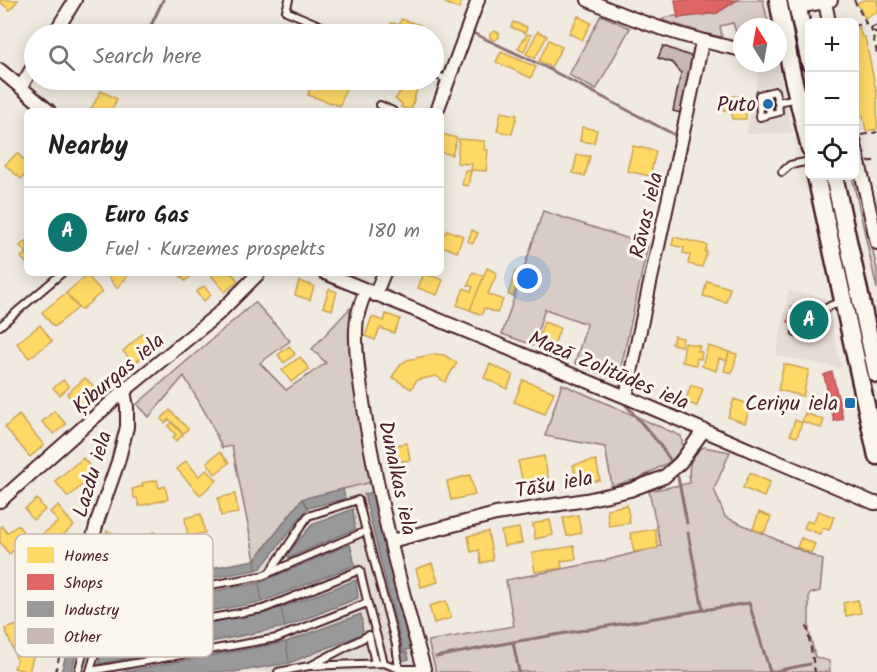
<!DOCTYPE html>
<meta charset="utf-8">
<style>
:root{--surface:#fff;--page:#f2f2f2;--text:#202124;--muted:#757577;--line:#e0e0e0;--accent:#0f766e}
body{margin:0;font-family:Kalam,sans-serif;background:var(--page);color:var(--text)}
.controls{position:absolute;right:18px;top:18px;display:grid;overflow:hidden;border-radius:9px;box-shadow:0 3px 15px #0003}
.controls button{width:54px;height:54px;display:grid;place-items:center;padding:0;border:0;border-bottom:2px solid var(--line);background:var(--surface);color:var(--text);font:30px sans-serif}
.compass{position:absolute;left:733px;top:18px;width:54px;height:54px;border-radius:50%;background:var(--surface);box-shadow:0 3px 15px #0003;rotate:349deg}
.you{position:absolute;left:528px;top:279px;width:21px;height:21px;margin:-15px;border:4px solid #fff;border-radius:50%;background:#1a73e8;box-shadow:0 0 0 9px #1a73e833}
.badge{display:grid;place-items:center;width:39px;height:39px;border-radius:50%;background:var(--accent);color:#fff;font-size:20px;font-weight:700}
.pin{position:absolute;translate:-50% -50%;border:3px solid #fff;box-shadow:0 2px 6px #0006}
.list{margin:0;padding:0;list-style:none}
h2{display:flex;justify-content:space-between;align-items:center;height:78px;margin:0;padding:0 24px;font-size:26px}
h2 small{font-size:20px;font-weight:400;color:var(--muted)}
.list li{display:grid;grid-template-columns:39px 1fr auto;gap:18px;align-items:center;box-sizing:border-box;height:90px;padding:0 24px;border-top:2px solid var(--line)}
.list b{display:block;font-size:22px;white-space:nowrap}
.list p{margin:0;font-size:20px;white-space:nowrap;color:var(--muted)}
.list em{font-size:20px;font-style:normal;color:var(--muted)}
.icon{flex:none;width:33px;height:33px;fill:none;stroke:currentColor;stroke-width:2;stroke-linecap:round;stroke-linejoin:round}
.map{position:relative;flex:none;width:877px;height:672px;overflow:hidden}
.search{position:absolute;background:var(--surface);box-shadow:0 3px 15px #0003;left:24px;top:24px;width:420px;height:66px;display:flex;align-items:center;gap:15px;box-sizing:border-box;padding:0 21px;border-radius:33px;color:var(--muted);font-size:22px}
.panel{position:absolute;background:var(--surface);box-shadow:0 3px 15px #0003;left:24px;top:108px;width:420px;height:168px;border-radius:9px}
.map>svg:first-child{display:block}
.built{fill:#e4dbd2}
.green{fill:#d8ccc6;stroke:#917678;stroke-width:1.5}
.homes{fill:#ffd966;stroke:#c9a154;stroke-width:1.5}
.shops{fill:#e06666;stroke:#b35154;stroke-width:1.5}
.industry{fill:#999;stroke:#817478;stroke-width:1.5}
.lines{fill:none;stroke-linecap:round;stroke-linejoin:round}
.stream{stroke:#8c6f72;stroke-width:3}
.building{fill:#c8b8b3;stroke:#4a1f2b;stroke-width:1.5}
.service-casing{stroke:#4a1f2b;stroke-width:10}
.minor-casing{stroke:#4a1f2b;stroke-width:16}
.secondary-casing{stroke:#4a1f2b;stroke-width:21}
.path{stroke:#4a1f2b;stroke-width:2;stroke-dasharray:6 4.5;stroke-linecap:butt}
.service{stroke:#fbf7ec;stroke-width:6}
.minor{stroke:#fbf7ec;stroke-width:12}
.secondary{stroke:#fbf7ec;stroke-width:16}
.poi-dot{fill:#1f6fb2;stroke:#fbf7ec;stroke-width:2}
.labels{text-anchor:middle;stroke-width:6;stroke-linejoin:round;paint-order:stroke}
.poi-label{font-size:21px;fill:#4a1f2b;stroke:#fbf7ec;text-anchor:end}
.street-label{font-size:21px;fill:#4a1f2b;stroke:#fbf7ec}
.key{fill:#fbf7ec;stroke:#c6b6b2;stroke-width:1.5}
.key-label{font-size:16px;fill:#4a1f2b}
</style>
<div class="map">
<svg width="877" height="672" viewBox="0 0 877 672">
<rect width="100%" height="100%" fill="#f0eae0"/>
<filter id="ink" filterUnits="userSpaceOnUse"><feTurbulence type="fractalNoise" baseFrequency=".0167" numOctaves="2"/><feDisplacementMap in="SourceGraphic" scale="12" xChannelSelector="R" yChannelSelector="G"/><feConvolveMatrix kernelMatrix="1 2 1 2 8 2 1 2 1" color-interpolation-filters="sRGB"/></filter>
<g filter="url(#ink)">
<path class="built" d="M761,63L778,66L792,133L746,134Z
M789,291L826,299L841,368L776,355Z
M372,482L420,672H61L85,591L255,560L302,499Z"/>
<path class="green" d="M737,0H763L769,27H742V40L734,39L736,32L733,23L720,26L722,37L707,34L662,20L666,17L677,16L678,18L717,13Z
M785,0H790L809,95V115Z
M601,15L630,28L596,90L569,75Z
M855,164L877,270V289L852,176H854Z
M543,211L648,245L618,381L575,363L587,324L545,309L533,345L502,334Z
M255,302L290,341L260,363L286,390L326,363L312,349L350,308L351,356L372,482L302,499L255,560L232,446L222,448L209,419L184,376L149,417L137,404Z
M562,384L681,436L683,447L671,461L640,478L612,486L605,447L545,436Z
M704,447L730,452L714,489L725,517L823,560L820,591L809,594V631L815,657L829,661L830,672H436L428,641L514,626L506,580L603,561L661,546L649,491L690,483C688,468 689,452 704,447Z"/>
<path class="homes" d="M0,0H18L10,10L0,2Z
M446,0H462L459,9L445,3Z
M863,0H877V13L875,14L874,13L865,18L857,3Z
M578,16L591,23L582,40L569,33Z
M401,19L420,25L418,34H397Z
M513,22L527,27L525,33L511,27Z
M391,23L397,24L395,34L388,32Z
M861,27L859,28L862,37H865L877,95V129L866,131L863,116H860L858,106H861L856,86H854V29Z
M494,31L499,33V37L495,40L490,38V34Z
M538,31L547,36L535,58L526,54Z
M527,34L531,35L524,52L518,49L523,39L524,40Z
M549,40L562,47L551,67L539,61Z
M501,52L536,67L531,78L496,62Z
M60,80H78L74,88L59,81Z
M313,80H322L346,88L340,106L308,95Z
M370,80H391L387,89L369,82Z
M406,80H411L415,83L412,88L417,89L411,110L401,107L402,104L395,99L405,85L403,84Z
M101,91L117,99L111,111H90Z
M733,96L744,97V110H746V119H732V111L724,110V98H733Z
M501,112L517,115L512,134L497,131Z
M582,127L597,130L594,143L580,141Z
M442,134L457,138L452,155L441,152Z
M459,139L485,141L484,150H488L486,171L471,170L472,164L457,163Z
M633,146L656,151L650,176L627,171Z
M17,153L27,163V173L21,179L5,165Z
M577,155L590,156L585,176L573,173Z
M465,170L471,171L468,186L462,185Z
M447,230L463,236L457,252L442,246L441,247V232L445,234Z
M472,230L478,233L473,243L468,241Z
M674,237L707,245L705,252H707L702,267L688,264L690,255L683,253L684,248L672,245Z
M27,240V264L21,257L26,253L20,246Z
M487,268L497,273L488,294L503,300L497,313L484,308L482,315L470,310Z
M515,271L520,273L513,296L508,295Z
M473,272L484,276L470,310L457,305L464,288L471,291L473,287L468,285Z
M105,273H130L117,288Z
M178,273H194L185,281Z
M215,273H232L238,281L225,292L212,276Z
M424,273L443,280L437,295L418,288Z
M87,275L102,292L81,310L66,293Z
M299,281L314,286L310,300L295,295Z
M707,281L730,288L726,302L703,296Z
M204,286L211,295L204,301L196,292Z
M329,289L337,292L332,310L323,307Z
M66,293L78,308L54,327L42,312Z
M386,314L400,319L394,333L380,328L375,340L365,336L372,317L384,321Z
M544,322L560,328L554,345L538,339Z
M40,325L52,341L29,358L17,343Z
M143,333L155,346L134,364L123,351Z
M674,336L683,338L681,346L672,344Z
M685,343L700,346L698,351L702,352L701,359L697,358L696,365L682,362Z
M289,346L295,354L284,363L278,355Z
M708,346L729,352L727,361L719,358L716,371L702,366Z
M729,352L737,354L732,373L724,371Z
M434,354L444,355L457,363L445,382L436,376L417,380L411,389L392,377L401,364L407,360Z
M300,357L309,369L291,382L282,370Z
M490,364L513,375L507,389L484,378Z
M784,364L809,370L803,396L778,390Z
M85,378L100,393L82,410L67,394Z
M63,380L69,387L60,395L53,388Z
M523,380L554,392L545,414L514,402Z
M691,385L703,389L697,406L685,402Z
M734,399L751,405L745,423L728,417Z
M170,410L188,429L183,433L169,419L165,423L161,419Z
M54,411L66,424L54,434L42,422Z
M805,413L824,420L821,428L802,421Z
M19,415L44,445L30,457L5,427Z
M795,420L802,423L797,437L790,435Z
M172,423L183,435L176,441L173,437L176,435L168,426Z
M407,443L410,460L396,462L393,446Z
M220,452L229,463L215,474L207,462Z
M544,456L548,478L523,483L518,461Z
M83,458L96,474L68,497L55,481Z
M596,460L600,480L577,485L573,465Z
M186,461L199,476L207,470L217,480L200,495L177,469Z
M750,473L770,482L764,497L743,488Z
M470,475L475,495L451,500L447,481Z
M157,480L159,488L165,486L168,499L139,506L137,498H134L132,489L143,486L142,483Z
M235,494L238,513L221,516L218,498Z
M37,499L45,510L33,520L25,509Z
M627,505L630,523L609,526L607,509Z
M58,506L74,526L47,548L39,537L58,522L50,512Z
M818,511L834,517L829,530L823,528L820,534L804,528L807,521L813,523Z
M759,512L771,517L764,533L753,529Z
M201,514L205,533L188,536L185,518Z
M578,515L581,533L567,536L563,518Z
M550,520L553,535L535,539L533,524Z
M18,525L28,539L9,554L0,542V528L2,526L7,533Z
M519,528L522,543L504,546L501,531Z
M655,529L658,548L634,552L630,533Z
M107,531L125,537L121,551L102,546Z
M155,532L158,547L143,550L140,536Z
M488,532L493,560L481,563L479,550L471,552L468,536Z
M801,538L815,544L811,553L797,547Z
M574,546L576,559L561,561L562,568L535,572L532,553Z
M432,563L438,582L421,587L416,569Z
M858,600L861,613L846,616L843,603Z
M446,601L451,618L434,623L429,606Z
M24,623L34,653L29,672L14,668L17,660L5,629Z"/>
<path class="shops" d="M675,0H737L717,13L678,18Z
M792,306L799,308L795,323L788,322Z
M804,314L814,316L816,327L802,324Z
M832,372L843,419L834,421L824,375Z"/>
<path class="industry" d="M343,489L345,499L308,508L302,499Z
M374,492L414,648L403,651L364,494Z
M302,499L308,508L261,568L256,570L255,560Z
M353,509L355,529L289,558L287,554L312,525Z
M350,544L355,565L262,602L259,583Z
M255,560L256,570L92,599L85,591Z
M356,580L358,598L285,627L281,608Z
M259,583L262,602L96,631L102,611Z
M85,591L92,599L71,672H61Z
M281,608L285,627L99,664L101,644Z
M361,614L363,634L289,663L286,642Z
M286,642L289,663L235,672H122Z
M407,652L409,659L401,661L400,653Z"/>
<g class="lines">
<path class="stream" d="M147,34L163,0
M475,34L545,67L675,135
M622,386L628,358
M625,404L658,442L671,461
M678,477L687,523
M688,533L703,610L749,603L770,672
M436,657L513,642
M519,672L513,642L703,610
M771,672L810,664"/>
</g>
<path class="building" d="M663,46L693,57L681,113L673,111L681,73L673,63L658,58Z"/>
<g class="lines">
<g class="service-casing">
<path id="service" d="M289,0L286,11L341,34
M434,74L448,80
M766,93L770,114
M778,102L779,112L760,117L759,95L775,91L778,102L797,98
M380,105L393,111
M782,172L790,165L810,161
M820,313L801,309L796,333L815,337C820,316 819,306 843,302
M0,326L62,273
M270,572L308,516L358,500L366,531
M312,665L369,635L375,663
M90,671L100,637L263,609L360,570C366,601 376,632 384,663
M78,672L97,605L262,576L366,531L396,645L399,669
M90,672V671L277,638L367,603
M278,672L309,666L384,663L399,669H424"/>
</g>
<g class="minor-casing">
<path id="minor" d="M588,0C637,22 689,39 742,50
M797,7L825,2L824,0
M829,22L825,2L831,0
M54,34L75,0
M0,70L49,111
M21,87L34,65
M437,111L478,0
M854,140L877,243
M325,273L626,397L874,503H877
M366,291C360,304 356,316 356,330C355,361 362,392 366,422C380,506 401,590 425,672
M375,295L384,273
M626,397C650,278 678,161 702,42
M0,501L124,391L218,314L259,273
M391,541L496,514L586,500L630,490L664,477L680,463L703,431
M89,552L98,519L118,462L127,427V407L124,391"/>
</g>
<g class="secondary-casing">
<path id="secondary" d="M778,0L791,70L810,148
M796,0L810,63
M816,176L877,456
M834,176L877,374"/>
</g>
<path class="path" d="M854,0L866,23L871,28L877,53
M877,25L871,28L877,34
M854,26L866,23
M854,112L859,111
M862,135L877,132
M868,162L877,160
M807,626L815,672
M55,672L86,563"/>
<use href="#service" class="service"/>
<use href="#minor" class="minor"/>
<use href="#secondary" class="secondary"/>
</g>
</g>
<g class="poi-dot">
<circle cx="768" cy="104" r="6"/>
<rect x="844" y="397" width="12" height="12" rx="3"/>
</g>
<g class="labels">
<g class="poi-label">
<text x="756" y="111">Puto</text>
<text x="838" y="410">Ceriņu iela</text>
</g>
<g class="street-label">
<text transform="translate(646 215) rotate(-77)" y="7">Rāvas iela</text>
<text transform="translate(609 370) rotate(23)" y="7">Mazā Zolitūdes iela</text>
<text transform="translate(118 373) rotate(-40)" y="7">Ķiburgas iela</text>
<text transform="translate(92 474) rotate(-73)" y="7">Lazdu iela</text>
<text transform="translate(398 478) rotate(78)" y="7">Dunalkas iela</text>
<text transform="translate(554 484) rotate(-10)" y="7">Tāšu iela</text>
</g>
</g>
<rect x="15" y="534" width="198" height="123" rx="9" class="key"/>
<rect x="27" y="547" width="27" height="16" fill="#ffd966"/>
<rect x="27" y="574" width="27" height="16" fill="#e06666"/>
<rect x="27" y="601" width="27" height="16" fill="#999"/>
<rect x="27" y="628" width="27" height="16" fill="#c8b8b3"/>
<g class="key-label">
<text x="64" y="561">Homes</text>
<text x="64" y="588">Shops</text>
<text x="64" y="615">Industry</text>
<text x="64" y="642">Other</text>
</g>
</svg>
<div class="controls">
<button>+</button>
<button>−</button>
<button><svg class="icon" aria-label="locate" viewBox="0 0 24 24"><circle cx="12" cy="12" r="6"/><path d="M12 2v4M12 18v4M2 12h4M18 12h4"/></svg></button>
</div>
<svg class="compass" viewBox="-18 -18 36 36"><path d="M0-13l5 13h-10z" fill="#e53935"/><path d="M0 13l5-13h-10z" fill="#757577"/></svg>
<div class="you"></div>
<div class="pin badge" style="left:809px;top:320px">A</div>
<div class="search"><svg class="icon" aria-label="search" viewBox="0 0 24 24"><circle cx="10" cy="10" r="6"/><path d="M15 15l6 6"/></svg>Search here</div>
<section class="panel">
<h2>Nearby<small></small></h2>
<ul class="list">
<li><span class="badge">A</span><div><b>Euro Gas</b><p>Fuel · Kurzemes prospekts</p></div><em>180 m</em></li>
</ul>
</section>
</div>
